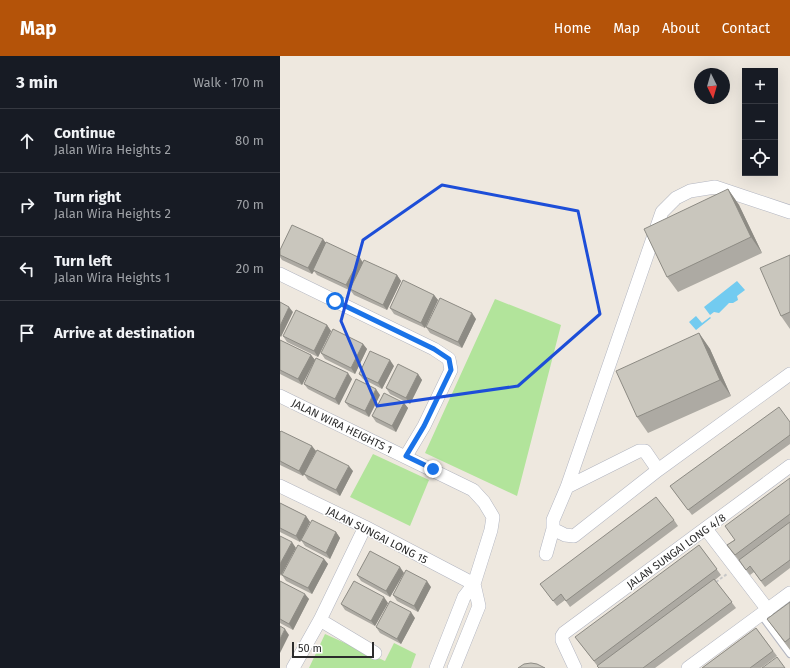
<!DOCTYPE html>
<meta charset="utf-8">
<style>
:root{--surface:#171b24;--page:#242831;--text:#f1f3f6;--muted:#9ea1a6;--line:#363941;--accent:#b45309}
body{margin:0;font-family:"Fira Sans",sans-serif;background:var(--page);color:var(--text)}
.controls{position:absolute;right:12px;top:12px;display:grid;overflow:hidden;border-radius:0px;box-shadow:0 4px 16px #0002}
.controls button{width:36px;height:36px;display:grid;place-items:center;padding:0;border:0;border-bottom:1px solid var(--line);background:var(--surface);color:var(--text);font:20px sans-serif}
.compass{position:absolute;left:414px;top:12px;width:36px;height:36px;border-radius:50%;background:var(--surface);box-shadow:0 4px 16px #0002;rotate:175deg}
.scale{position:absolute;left:12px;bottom:10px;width:82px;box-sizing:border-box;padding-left:4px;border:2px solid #2c2c2c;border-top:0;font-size:11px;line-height:14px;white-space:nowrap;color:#2c2c2c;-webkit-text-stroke:3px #fff;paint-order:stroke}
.stop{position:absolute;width:12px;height:12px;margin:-9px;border:3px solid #1a73e8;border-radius:50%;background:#fff}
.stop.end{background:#1a73e8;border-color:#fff;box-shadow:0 1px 4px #0008}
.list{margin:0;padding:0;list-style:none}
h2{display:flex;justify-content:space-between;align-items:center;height:52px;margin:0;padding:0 16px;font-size:17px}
h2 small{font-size:13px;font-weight:400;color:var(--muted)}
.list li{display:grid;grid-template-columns:26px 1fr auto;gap:12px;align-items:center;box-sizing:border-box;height:64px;padding:0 16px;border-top:1px solid var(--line)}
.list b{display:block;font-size:15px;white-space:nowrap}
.list p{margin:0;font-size:13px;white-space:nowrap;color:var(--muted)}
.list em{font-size:13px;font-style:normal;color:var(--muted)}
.icon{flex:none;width:22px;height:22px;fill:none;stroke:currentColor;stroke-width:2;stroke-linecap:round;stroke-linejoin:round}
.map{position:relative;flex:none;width:510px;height:612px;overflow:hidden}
header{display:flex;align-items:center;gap:24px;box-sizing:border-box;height:56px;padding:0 20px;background:var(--accent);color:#fff}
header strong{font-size:19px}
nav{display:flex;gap:22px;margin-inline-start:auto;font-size:14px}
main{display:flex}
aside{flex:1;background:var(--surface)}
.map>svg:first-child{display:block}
.green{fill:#b2e49b}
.water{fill:#72cbf0}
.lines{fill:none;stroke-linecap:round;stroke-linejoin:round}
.service-casing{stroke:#b2b5c0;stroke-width:8}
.minor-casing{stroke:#b2b5c0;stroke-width:14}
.path{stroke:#c8c8c8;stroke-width:2;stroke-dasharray:3 2;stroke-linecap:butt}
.service{stroke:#fff;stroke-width:6}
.minor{stroke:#fff;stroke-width:13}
.wall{fill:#adaaa3}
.shaded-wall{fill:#8d8b84}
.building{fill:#c9c6bd;stroke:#8d8b84}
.route{stroke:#1a73e8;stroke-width:5}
.marked{fill:none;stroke:#1d4ed8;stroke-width:3;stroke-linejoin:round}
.labels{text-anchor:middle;stroke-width:3;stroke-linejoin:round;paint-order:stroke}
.street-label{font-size:11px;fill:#2c2c2c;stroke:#fff}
</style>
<header>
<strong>Map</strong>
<nav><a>Home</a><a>Map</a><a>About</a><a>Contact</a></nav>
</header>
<main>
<aside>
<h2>3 min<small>Walk · 170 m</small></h2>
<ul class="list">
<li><svg class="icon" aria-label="ahead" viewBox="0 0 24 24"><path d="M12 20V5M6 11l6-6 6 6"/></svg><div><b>Continue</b><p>Jalan Wira Heights 2</p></div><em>80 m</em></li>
<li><svg class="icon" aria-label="right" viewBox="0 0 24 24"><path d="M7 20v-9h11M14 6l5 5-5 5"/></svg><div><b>Turn right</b><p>Jalan Wira Heights 2</p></div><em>70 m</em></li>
<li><svg class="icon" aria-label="left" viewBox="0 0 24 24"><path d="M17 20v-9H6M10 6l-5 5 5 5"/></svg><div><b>Turn left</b><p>Jalan Wira Heights 1</p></div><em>20 m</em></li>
<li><svg class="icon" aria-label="arrive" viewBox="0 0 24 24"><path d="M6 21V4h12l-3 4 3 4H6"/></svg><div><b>Arrive at destination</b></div></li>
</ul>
</aside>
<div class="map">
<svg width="510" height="612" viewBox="0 0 510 612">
<rect width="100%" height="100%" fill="#eee8df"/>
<path class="green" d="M215,243L281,269L237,440L145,397Z
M93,398L149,424L130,470L70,441Z
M45,578L105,605L114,587L136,598L131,612H29Z"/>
<path class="water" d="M457,225L465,234L457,240L458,244L453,247H449L439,257L434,256L430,259L424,251Z
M416,260L422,267L430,261L431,262L416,274L409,266Z"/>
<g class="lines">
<g class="service-casing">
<path id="service" d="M481,559L510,598"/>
</g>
<g class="minor-casing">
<path id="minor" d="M510,156L435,131L410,135L396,142L382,156L287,431L273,464V473L285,479L294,480L378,414L510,318
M0,218L154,293L169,303L171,314L144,370L126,400
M0,340L193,434L204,446L213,461L211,474L194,528L184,541L156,612
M0,430L85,471L194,528
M287,431L359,395H365L378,414
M426,473L488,554
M266,498L273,473
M40,564L95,597
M13,612L40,564L85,471
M174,612L199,550L194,528
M295,612L282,584V580L284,577L510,410
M408,612L510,537"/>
</g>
<path class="path" d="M436,526L447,518"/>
<use href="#service" class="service"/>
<use href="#minor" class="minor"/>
</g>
<path class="wall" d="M448,133L459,149L482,197L398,236L387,221Z
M43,183L46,187L83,206L117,219L121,225L107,254L74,239L71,235L37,219L34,215L32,218L2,204L0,201V194Z
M510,199V273L501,260Z
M154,239L158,244L145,272L114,258L110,252Z
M196,263L182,292L150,277L146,271Z
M47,269L51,275L38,301L7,286L3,280Z
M419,277L430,293L451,340L368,377L357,361Z
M0,284L31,299L35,304L22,329L0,318Z
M83,288L87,293L75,318L45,303L41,297Z
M114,310L102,333L83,323L79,318Z
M138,318L142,324L130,348L110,338L106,332Z
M72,323L59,349L28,333L24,328Z
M100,339L89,361L69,351L65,346Z
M124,347L128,352L116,376L96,366L92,360Z
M510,366V388L412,459L390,430Z
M0,376L36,395L23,420L0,409Z
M73,415L60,440L28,424L24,418Z
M510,422V512L485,531L474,516L470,519L447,489L454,484Z
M0,447L26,460L30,466L20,486L0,476Z
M394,464L398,470L290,551L285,544L277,550L260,528Z
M56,476L60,482L50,503L25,490L21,484Z
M419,489L441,519L435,524L456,552L375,612H319L299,586Z
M44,503L48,508L32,538L6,525L2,519Z
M124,517L110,541L81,525L77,519Z
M0,525L29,543L13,574L0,567Z
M151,531L138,556L117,545L113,539Z
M510,546V594L487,563Z
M108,547L95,570L65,554L61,548Z
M135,562L121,588L100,577L96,571Z
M476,572L497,600L481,612H422Z"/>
<path class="shaded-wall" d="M448,133L459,149L482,197L471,181Z
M43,183L47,189L33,214L34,215L32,218L28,212Z
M80,202L84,208L70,233V235L66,229Z
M117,219L121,225L107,254L103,249Z
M154,239L158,244L145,272L141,267Z
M9,251L13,256L1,281L0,280V270Z
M192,257L196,263L182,292L178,286Z
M47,269L51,275L38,301L34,295Z
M419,277L430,293L451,340L440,324Z
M83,288L87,293L75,318L71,312Z
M31,299L35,304L22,329L18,323Z
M110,304L114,310L102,333L98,327Z
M68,317L72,323L59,349L55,343Z
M138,318L142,324L130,348L126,342Z
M96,333L100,339L89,361L85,355Z
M124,347L128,352L116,376L112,370Z
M32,390L36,395L23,420L19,415Z
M69,410L73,415L60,440L56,434Z
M26,460L30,466L20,486L16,480Z
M56,476L60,482L50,503L46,497Z
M12,486L16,492L1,520L0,518V508Z
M44,503L48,508L32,538L28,532Z
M120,511L124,517L110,541L106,535Z
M147,525L151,531L138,556L134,550Z
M25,538L29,543L13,574L9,568Z
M104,541L108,547L95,570L91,565Z
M131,556L135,562L121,588L117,583Z
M5,573L9,579L0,597V583Z"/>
<path class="building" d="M448,133L471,181L387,221L364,173Z
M12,169L43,183L28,212L0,199V194Z
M46,186L80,202L66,229L33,214Z
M510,199V256L501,260L480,212Z
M84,204L117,219L103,249L70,233Z
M123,224L154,239L141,267L110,252Z
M160,242L192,257L178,286L146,271Z
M0,246L9,251L0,270Z
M16,254L47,269L34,295L3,280Z
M53,273L83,288L71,312L41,297Z
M419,277L440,324L357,361L336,315Z
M0,284L31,299L18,323L0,314Z
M90,295L110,304L98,327L79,318Z
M36,302L68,317L55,343L24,328Z
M118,308L138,318L126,342L106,332Z
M76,323L96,333L85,355L65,346Z
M104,337L124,347L112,370L92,360Z
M499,351L510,366V379L408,454L390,430Z
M1,375L32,390L19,415L0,405V376Z
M37,394L69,410L56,434L24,418Z
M510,422V458L455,499L447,489L455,484L445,470Z
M376,441L394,464L286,545L281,538L273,545L260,528Z
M0,447L26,460L16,480L0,472Z
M32,464L56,476L46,497L21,484Z
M510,466V504L481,525L470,510L466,514L459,504Z
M0,480L12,486L0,508Z
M18,489L44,503L28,532L2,519Z
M419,489L437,513L314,605L295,581Z
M90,495L120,511L106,535L77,519Z
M126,514L147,525L134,550L113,539Z
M434,523L452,546L363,612H319L317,610Z
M0,525L25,538L9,568L0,563Z
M74,525L104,541L91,565L61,548Z
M110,545L131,556L117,583L96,571Z
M510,546V582L505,586L487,563Z
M0,570L5,573L0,583Z
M476,572L493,595L470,612H422Z
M497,601L505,612H482Z
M251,607L257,608L265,612H238L244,608Z"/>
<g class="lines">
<path class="route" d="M55,245L154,293L169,303L171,314L144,370L126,400L153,413"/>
</g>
<path class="marked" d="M162,129L298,155L320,258L238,330L97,350L61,265L83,184Z"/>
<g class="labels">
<g class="street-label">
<text transform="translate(62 370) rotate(26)" y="4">JALAN WIRA HEIGHTS 1</text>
<text transform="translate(97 479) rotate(27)" y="4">JALAN SUNGAI LONG 15</text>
<text transform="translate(396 495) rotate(-36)" y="4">JALAN SUNGAI LONG 4/8</text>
</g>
</g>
</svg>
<div class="controls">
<button>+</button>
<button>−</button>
<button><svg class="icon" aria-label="locate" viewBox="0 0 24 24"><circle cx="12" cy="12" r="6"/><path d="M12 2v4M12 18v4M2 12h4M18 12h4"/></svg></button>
</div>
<svg class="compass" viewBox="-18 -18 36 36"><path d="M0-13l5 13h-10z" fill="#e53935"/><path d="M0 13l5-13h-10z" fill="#9ea1a6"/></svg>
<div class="scale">50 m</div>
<div class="stop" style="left:55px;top:245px"></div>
<div class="stop end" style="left:153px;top:413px"></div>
</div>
</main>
